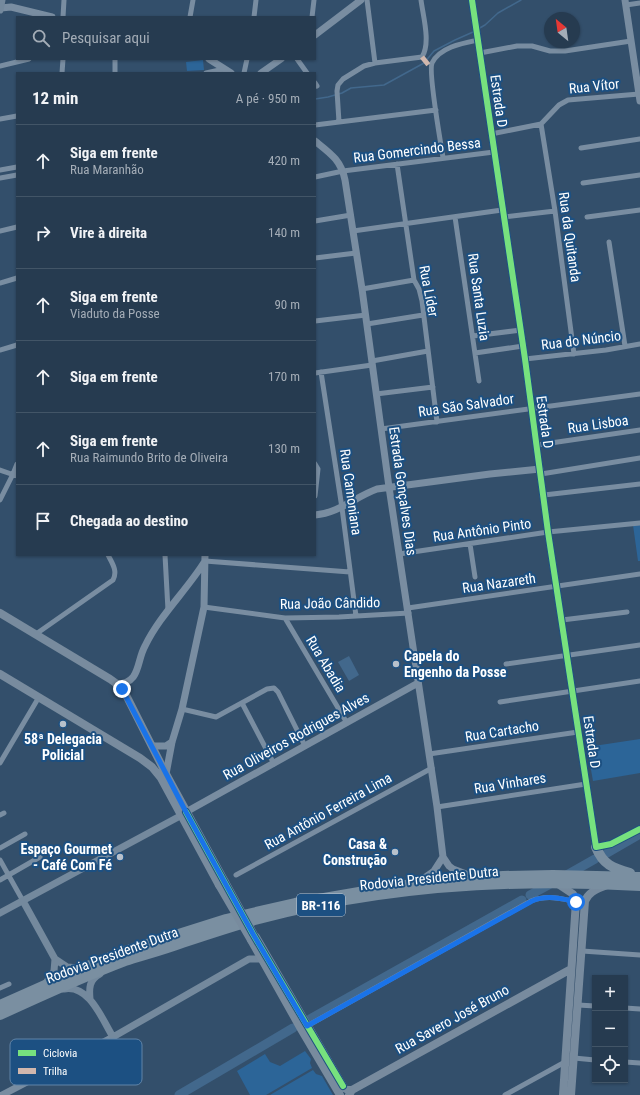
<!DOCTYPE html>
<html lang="pt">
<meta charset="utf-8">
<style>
:root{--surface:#263b50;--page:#2e4257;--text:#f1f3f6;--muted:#a4adb7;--line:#425567}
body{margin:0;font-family:"Roboto Condensed",sans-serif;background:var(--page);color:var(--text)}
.controls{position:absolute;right:12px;bottom:12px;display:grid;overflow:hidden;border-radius:0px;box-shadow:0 1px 3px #0004}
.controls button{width:36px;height:36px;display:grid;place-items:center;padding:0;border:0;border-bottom:1px solid var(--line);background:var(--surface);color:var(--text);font:20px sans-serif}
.compass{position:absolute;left:544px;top:12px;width:36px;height:36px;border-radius:50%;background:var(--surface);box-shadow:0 1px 3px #0004;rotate:331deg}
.stop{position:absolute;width:12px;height:12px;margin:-9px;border:3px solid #1a73e8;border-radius:50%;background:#fff}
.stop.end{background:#1a73e8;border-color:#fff;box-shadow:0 1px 4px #0008}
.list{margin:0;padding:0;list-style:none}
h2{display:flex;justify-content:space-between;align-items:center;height:52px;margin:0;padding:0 16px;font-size:17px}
h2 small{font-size:13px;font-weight:400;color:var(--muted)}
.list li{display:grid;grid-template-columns:26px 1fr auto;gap:12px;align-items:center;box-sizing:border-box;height:72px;padding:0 16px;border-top:1px solid var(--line)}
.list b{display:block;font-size:15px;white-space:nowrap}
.list p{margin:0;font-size:13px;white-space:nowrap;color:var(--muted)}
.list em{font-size:13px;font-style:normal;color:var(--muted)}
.icon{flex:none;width:22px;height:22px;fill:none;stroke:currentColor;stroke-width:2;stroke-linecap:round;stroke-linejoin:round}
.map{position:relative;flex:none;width:640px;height:1095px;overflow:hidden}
.search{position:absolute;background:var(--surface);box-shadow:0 1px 3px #0004;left:16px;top:16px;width:300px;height:44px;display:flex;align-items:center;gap:10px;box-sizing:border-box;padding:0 14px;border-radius:0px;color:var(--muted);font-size:15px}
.panel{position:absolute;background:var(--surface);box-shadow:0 1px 3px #0004;left:16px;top:72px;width:300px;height:484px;border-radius:0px}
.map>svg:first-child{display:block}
.green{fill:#2c6598}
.water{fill:#42688c}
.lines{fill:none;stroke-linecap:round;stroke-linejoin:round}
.stream{stroke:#42688c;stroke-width:1.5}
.river{stroke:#42688c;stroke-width:9}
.minor{stroke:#798da1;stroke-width:5}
.tertiary{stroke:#798da1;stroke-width:7}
.secondary{stroke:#74899d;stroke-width:7}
.primary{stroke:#788b9e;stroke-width:8}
.motorway{stroke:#7a8fa1;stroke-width:10}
.primary-bridge{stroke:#788b9e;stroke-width:8}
.quiet{stroke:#d1b7ad;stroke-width:5;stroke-dasharray:10 5;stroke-linecap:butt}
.cycleway-casing{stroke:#1c5082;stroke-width:8}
.cycleway{stroke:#77e17e;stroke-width:6}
.route{stroke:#1a73e8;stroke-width:5}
.poi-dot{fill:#b8c1cb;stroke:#1c5082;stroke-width:1.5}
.labels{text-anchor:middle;stroke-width:4;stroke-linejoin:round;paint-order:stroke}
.shield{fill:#1c5082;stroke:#bbcada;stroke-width:1}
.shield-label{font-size:13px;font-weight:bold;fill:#fff}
.street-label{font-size:14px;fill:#fff;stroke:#1c5082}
.poi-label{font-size:14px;font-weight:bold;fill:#fff;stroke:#1c5082;text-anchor:end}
.key{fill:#1c5082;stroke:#6084a8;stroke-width:1}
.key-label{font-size:11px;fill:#fff}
</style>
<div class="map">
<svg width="640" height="1095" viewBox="0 0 640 1095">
<rect width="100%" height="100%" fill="#334f6b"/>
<path class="green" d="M203,60L204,70L187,71L186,62Z
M633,525H640V561H638Z
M640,739V773L593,781L587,747Z
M305,1051L311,1059L310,1063L312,1068L266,1095H250L237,1071L265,1054L270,1062L280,1066Z
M313,1070L316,1074L322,1076L333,1095H270Z"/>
<path class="water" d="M349,656L359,675L349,681L338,662Z"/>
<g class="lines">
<path class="stream" d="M478,29L485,25L498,13L521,0
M315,99L328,97L342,93L351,88L384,85L424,63L434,51L455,40L473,32"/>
<path class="river" d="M607,853L640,834
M565,876L595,859
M530,895L554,882
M310,1019L522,900
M179,1095L293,1028"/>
<path class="minor" d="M367,0L375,63
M626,5L640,3
M63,17L64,0
M190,17L193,0
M254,17L256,0
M312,17L314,0
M480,53L517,46H532L550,51H565L631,41
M297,59L307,73
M0,66L29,59
M62,73L63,59
M115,73V59
M206,73L224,69
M244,73L247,59
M315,83L317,86
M0,119L17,116
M339,122L337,91L338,85L343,79L364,66L375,63L422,57C431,43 423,16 421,0
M541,124L555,211L574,354
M315,125L436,110
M491,134L541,124L559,105L568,100L639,94
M581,148L640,139
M443,158C441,144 428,72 432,63C440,47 463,43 478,40
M397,164L414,280L419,289L422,301L437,422
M0,170L17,167
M315,177L343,171L494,152
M0,178L17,175
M583,183L640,175
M455,217L479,381
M503,217L555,211
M587,217L640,210
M315,221L351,215
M0,231L17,227
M353,231L502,210
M609,242L625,346
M315,258L356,253
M0,283L17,278
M362,289L414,280
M315,321L366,315
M367,324L423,315
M473,336L521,330
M0,350L17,345
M475,353L523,346
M525,359L606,350L640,344
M372,361L428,351
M321,372L342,508L356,616
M315,373L372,365
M376,394L433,387
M381,429L640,394
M537,445L640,430
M315,464L318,469L315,496
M0,470L17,476
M541,474L640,458
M544,495L640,484
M0,500L13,474L17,464
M470,544L475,577
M399,554L548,532L640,523
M165,555L168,610
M205,561L350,572
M204,607L285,618L339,617L409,613
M408,608L640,574
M285,618L347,723
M562,620L627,612
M36,634L113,580C118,571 112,563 108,555
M506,664L640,645
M500,702L640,681
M242,703L274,764
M182,709L216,717L267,689L274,688L278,692L305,746
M429,754L578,732
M0,763L39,697
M437,807L586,784
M0,815L4,813
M596,847L611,844L640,829
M0,848L25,834
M0,860L23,901
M236,875L432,768
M0,880L40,857
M582,951L640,955
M0,988L9,984
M578,1005L595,1006
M625,1008L640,1009
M307,1026L531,901C546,895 561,898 576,902
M574,1058L595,1060
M625,1062L640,1063
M505,1095L565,1062"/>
<path class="tertiary" d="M472,0L525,359L548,532L596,847
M625,0L640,101
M1,8L11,7L52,17
M315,35L361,0
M209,59L231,73
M261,73L281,59
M315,141C330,153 341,160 345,180L362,289L389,487L437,807L443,857L449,866L453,869L474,877
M315,515C339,513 355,497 377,489L490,474L540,469
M117,684C141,683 136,662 145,646C160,615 187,590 205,561
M153,746H166L172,742
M166,774L172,742L182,709L204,607L205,555
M186,812L418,683
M417,883L434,871L443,857
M2,1095L113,1037"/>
<path class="secondary" d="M0,10L2,0
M23,901L55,959L54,971L46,983
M0,913L182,815
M55,959L67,967L79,968
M64,989C89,984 102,1019 113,1037L249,959H261
M90,999C89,988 89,980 100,974"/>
<path class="primary" d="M0,613L110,679L117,684L126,695L166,774L225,882
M0,674L140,758L152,767L161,778L219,885
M558,884L573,894L576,901L563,1095
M256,937L344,1088L348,1090H352
M251,940L301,1029L340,1095
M349,1095L352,1090L571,969
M571,1095L585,901C589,891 598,889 607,885"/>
<path class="motorway" d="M596,847C603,865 613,868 630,873
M0,1005L83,968L128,950L226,919L295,903L388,887L449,880L503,876L553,875L640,877
M0,1015C41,996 83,977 125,961C144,955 163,950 182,943C206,935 230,927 255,920C379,887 512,878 640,886"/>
<path class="primary-bridge" d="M225,882L254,935
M219,885L251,940"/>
<path class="quiet" d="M422,57L431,68"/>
<g class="cycleway-casing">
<path id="cycleway" d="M472,0L525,359L548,532L596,847L611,844L640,829
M186,812L253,934L343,1086"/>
</g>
<use href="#cycleway" class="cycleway"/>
</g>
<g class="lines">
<path class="route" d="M122,689L186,812L253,934L307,1026L532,901C546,895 561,898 576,902"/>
</g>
<g class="poi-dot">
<circle cx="396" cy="664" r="4"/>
<circle cx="63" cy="724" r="4"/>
<circle cx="395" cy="852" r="4"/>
<circle cx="120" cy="857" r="4"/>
</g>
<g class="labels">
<rect class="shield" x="297" y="894" width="48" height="22" rx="3"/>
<g class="shield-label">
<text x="321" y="910">BR-116</text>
</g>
<g class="street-label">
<text transform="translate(594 86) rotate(-6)" y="5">Rua Vítor</text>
<text transform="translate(499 101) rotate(82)" y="5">Estrada D</text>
<text transform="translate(417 150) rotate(-7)" y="5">Rua Gomercindo Bessa</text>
<text transform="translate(570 237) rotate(82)" y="5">Rua da Quitanda</text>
<text transform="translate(429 291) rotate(79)" y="5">Rua Líder</text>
<text transform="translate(479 297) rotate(82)" y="5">Rua Santa Luzia</text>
<text transform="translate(581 340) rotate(-7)" y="5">Rua do Núncio</text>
<text transform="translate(466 405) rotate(-8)" y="5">Rua São Salvador</text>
<text transform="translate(545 422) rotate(82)" y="5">Estrada D</text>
<text transform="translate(598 424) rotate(-8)" y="5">Rua Lisboa</text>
<text transform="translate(403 491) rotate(82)" y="5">Estrada Gonçalves Dias</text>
<text transform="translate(351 492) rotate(82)" y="5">Rua Camoniana</text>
<text transform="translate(482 530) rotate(-8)" y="5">Rua Antônio Pinto</text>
<text transform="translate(499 583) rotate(-8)" y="5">Rua Nazareth</text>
<text transform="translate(330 603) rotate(-1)" y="5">Rua João Cândido</text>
<text transform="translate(326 664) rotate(59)" y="5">Rua Abadia</text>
<text transform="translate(502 731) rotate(-9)" y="5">Rua Cartacho</text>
<text transform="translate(296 736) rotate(-29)" y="5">Rua Oliveiros Rodrigues Alves</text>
<text transform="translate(592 742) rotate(82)" y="5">Estrada D</text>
<text transform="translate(510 783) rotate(-9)" y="5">Rua Vinhares</text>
<text transform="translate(328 811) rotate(-29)" y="5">Rua Antônio Ferreira Lima</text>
<text transform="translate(429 878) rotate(-6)" y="5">Rodovia Presidente Dutra</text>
<text transform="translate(112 955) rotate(-20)" y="5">Rodovia Presidente Dutra</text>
<text transform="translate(452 1019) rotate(-29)" y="5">Rua Savero José Bruno</text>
</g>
<g class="poi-label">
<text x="404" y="661" text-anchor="start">Capela do<tspan x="404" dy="16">Engenho da Posse</tspan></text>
<text x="63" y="744" text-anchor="middle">58ª Delegacia<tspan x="63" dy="16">Policial</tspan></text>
<text x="387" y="849">Casa &amp;<tspan x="387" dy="16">Construção</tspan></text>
<text x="112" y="854">Espaço Gourmet<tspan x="112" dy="16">- Café Com Fé</tspan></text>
</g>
</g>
<rect x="10" y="1039" width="132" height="46" rx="6" class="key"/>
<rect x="18" y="1050" width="18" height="6" fill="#77e17e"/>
<rect x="18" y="1068" width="18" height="6" fill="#d1b7ad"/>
<g class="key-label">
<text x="43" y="1057">Ciclovia</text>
<text x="43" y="1075">Trilha</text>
</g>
</svg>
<div class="controls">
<button>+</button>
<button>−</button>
<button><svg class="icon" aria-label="locate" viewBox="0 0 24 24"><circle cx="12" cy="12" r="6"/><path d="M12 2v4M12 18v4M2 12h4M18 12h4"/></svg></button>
</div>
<svg class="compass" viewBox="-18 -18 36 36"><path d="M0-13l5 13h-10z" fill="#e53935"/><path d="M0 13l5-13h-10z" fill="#a4adb7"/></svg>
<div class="stop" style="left:576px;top:902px"></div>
<div class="stop end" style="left:122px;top:689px"></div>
<div class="search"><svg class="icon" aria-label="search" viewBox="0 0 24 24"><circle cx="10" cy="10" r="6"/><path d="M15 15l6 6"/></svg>Pesquisar aqui</div>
<section class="panel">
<h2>12 min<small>A pé · 950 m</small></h2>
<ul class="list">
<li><svg class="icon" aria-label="ahead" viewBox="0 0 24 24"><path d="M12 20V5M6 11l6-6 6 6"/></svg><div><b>Siga em frente</b><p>Rua Maranhão</p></div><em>420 m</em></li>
<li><svg class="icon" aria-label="right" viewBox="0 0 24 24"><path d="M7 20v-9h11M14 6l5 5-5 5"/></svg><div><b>Vire à direita</b></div><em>140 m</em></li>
<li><svg class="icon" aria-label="ahead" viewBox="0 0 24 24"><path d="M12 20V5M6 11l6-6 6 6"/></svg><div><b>Siga em frente</b><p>Viaduto da Posse</p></div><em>90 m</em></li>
<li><svg class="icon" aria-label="ahead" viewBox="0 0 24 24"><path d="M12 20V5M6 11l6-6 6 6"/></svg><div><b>Siga em frente</b></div><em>170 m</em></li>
<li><svg class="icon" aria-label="ahead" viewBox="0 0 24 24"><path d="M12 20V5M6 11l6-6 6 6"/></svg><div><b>Siga em frente</b><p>Rua Raimundo Brito de Oliveira</p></div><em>130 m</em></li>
<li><svg class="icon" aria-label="arrive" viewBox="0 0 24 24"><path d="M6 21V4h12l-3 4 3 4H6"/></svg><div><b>Chegada ao destino</b></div></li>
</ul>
</section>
</div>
